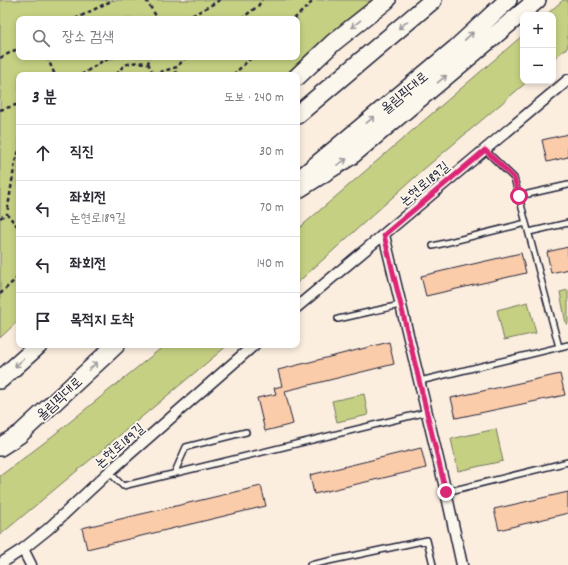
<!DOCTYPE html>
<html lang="ko">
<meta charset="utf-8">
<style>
:root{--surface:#fff;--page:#f7f7f7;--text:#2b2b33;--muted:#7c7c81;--line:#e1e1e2}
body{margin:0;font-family:Dekko,"Poor Story",sans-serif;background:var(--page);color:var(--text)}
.controls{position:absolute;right:12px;top:12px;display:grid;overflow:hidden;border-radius:8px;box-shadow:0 2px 6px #0003}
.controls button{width:36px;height:36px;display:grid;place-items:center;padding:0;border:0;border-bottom:1px solid var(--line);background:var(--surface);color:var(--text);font:20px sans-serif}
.stop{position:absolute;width:12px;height:12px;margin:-9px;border:3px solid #db2777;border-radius:50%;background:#fff}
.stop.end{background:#db2777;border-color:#fff;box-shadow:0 1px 4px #0008}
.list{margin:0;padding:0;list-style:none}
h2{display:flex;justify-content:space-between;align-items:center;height:52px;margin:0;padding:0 16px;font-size:17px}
h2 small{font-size:13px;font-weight:400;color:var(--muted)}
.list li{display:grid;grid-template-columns:26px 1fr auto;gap:12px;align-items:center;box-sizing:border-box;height:56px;padding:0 16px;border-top:1px solid var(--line)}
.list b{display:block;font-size:15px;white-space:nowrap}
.list p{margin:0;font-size:13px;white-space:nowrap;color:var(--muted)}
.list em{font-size:13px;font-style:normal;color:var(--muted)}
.icon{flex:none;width:22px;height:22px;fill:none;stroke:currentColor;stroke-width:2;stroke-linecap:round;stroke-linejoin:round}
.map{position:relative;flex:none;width:568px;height:565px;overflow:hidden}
.search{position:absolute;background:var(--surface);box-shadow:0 2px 6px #0003;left:16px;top:16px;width:284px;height:44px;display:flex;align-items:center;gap:10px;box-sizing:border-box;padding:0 14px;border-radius:8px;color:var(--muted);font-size:15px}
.panel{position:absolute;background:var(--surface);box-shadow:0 2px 6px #0003;left:16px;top:72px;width:284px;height:276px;border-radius:8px}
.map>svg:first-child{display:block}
.green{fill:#c5d083;stroke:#74795f;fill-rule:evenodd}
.building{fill:#fbccaa;stroke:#22223b}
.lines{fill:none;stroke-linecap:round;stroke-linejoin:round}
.service-casing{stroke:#22223b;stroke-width:8}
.minor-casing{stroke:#22223b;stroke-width:13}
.trunk-casing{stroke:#22223b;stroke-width:20}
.path{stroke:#22223b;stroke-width:2.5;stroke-dasharray:4 3;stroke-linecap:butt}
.service{stroke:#fbf7ec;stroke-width:5}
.minor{stroke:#fbf7ec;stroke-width:10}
.trunk{stroke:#fbf7ec;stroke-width:17}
.oneway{stroke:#99979c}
.route{stroke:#db2777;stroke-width:5}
.labels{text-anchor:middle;stroke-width:3.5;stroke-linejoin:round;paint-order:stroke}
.street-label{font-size:14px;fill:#22223b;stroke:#fbf7ec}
</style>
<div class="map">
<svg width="568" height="565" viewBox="0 0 568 565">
<rect width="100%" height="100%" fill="#fbeedf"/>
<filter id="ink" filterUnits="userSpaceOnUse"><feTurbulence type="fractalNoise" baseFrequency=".025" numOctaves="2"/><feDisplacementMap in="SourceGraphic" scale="8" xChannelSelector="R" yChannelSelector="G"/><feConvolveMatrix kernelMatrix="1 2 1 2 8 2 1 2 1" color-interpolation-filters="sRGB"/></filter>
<g filter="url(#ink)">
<path class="green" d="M0,0H373L317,45L285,75H19V320L0,338ZM19,19H297V57H19Z
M563,0H568V47L553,59V15H546Z
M523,35V81H528L424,169L297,283V230Z
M568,290V324H566L560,292Z
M528,302L536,333L504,340L497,310Z
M165,345H228L0,535V476L45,442Z
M364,394L368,415L337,422L332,401Z
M496,429L503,461L458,471L451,439Z"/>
<path class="building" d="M568,134V157L547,162L542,140Z
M568,247V269L551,273L547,252Z
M521,253L526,273L426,296L421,276Z
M389,342L394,364L285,391L293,424L265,431L257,398L276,394L274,388L282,386L278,370Z
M560,374L565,395L456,418L451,398Z
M421,448L426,468L314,494L310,475Z
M261,486L266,506L87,549L82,528Z
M568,492V513L499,530L494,509Z"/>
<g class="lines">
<g class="service-casing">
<path id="service" d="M485,150L514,178L559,347
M519,196L568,185
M529,232L568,223
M433,246L526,223
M338,319L400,305
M420,381L568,345
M109,472L123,486L427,412
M174,474L186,447L246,432
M446,492L568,462
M310,565L427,540L433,565"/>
</g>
<g class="minor-casing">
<path id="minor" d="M384,235L446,492L462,565
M297,307L568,80
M23,549L31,565
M0,564L23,549L48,529L109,472L254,345"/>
</g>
<g class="trunk-casing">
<path id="trunk" d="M297,77L334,42L387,0
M297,115L433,0
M303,176L455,49L508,0
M297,190L351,156L537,0
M0,380L39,345
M0,447L20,434L116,345"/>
</g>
<path class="path" d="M146,0L158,19
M75,19L113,0
M186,19L220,0
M241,19L258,6L262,0
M294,19L314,0
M47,57L55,75
M0,58L19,48
M148,63L153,74
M153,74L177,67L186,57
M81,75L101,62L114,57
M117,75C123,61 135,62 148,63L150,57
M175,75L177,68
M233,75L252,57
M0,110L19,104
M19,151L15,162L7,214L19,228
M0,218L7,214
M0,294L19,276"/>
<use href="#service" class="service"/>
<use href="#minor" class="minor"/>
<use href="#trunk" class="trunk"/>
</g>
<defs><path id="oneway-shaft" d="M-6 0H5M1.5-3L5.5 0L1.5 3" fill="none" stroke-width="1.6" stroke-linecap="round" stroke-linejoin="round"/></defs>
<g class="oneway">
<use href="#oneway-shaft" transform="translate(356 24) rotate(141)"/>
<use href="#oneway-shaft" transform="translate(403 25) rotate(140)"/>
<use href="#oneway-shaft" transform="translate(469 36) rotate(-43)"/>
<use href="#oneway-shaft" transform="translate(442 79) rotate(-40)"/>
<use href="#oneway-shaft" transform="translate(370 120) rotate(-40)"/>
<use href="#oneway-shaft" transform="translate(342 162) rotate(-32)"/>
<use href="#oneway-shaft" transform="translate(19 363) rotate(138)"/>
<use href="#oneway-shaft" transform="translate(93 366) rotate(-43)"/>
</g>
</g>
<g class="lines" filter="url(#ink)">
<path class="route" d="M446,492L384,235L485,150L514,178L519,196"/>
</g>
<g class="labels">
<g class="street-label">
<text transform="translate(404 92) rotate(-40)" y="5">올림픽대로</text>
<text transform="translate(424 183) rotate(-40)" y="5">논현로189길</text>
<text transform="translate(59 398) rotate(-43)" y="5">올림픽대로</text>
<text transform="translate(119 445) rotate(-41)" y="5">논현로189길</text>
</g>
</g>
</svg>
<div class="controls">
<button>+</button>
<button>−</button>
</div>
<div class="stop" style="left:519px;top:196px"></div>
<div class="stop end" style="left:446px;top:492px"></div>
<div class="search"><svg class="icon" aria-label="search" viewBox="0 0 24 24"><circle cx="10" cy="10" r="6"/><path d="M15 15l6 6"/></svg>장소 검색</div>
<section class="panel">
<h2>3 분<small>도보 · 240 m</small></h2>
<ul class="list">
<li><svg class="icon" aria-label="ahead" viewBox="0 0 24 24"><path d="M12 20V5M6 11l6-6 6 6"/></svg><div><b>직진</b></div><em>30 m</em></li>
<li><svg class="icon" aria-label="left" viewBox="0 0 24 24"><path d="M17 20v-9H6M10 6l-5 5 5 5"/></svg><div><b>좌회전</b><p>논현로189길</p></div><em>70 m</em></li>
<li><svg class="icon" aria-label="left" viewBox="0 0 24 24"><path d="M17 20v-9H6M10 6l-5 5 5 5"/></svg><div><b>좌회전</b></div><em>140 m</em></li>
<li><svg class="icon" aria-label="arrive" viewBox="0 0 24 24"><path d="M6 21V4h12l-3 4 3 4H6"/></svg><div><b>목적지 도착</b></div></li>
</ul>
</section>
</div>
